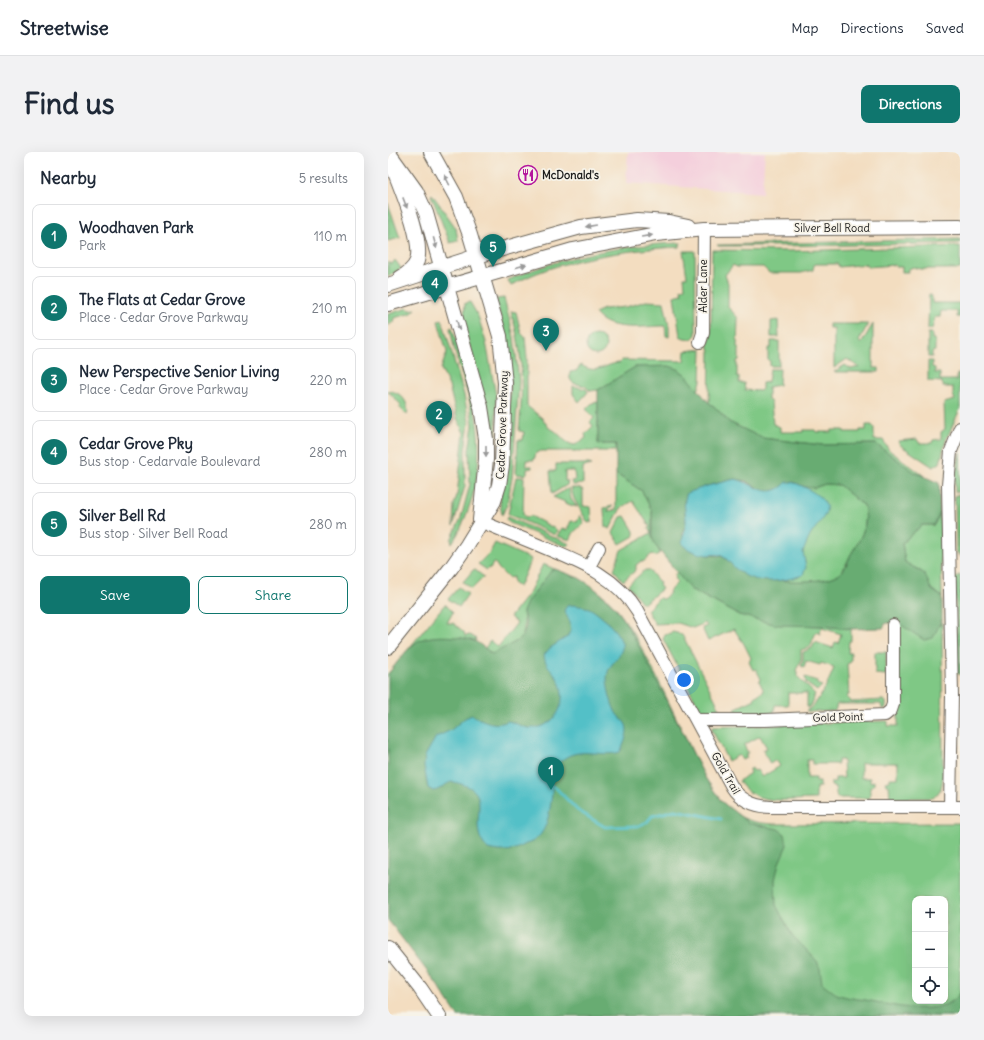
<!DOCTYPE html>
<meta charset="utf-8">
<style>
:root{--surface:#fff;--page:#f2f2f3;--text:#1f2937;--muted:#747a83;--line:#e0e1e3;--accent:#0f766e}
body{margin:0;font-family:Delius,sans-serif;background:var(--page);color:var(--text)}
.controls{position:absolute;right:12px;bottom:12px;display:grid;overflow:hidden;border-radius:8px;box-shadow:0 4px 16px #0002}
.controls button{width:36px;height:36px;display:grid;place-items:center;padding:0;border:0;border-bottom:1px solid var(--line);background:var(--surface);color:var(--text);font:20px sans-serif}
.you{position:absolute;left:296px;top:528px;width:14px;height:14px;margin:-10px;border:3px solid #fff;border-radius:50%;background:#1a73e8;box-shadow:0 0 0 6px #1a73e833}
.badge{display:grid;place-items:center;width:26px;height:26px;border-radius:50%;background:var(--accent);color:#fff;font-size:13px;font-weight:700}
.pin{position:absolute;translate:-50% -33px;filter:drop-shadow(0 1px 2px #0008)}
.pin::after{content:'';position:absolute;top:21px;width:14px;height:12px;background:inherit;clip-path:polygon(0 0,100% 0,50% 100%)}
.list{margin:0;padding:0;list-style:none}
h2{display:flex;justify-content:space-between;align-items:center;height:52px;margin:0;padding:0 16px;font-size:17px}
h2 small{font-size:13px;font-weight:400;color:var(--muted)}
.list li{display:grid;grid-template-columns:26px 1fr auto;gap:12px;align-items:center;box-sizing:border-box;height:64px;margin:0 8px 8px;padding:0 8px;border:1px solid var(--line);border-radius:8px}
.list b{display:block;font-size:15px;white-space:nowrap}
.list p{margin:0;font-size:13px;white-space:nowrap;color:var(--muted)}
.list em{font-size:13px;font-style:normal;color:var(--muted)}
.actions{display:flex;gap:8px;padding:12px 16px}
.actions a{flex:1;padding:9px 0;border:1px solid var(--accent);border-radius:8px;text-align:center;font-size:14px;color:var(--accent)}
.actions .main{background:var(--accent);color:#fff}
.icon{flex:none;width:22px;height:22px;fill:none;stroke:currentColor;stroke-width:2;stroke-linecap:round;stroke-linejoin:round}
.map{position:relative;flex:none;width:572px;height:864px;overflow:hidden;border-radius:8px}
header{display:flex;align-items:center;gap:24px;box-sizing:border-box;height:56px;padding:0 20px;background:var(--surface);border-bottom:1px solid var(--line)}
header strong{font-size:19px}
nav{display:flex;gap:22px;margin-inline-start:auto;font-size:14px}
.intro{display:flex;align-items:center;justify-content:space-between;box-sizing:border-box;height:96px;padding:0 24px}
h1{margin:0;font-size:28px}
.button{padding:10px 18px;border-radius:8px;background:var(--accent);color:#fff;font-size:14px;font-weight:700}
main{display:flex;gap:24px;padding:0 24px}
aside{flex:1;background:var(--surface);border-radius:8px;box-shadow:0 4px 16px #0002}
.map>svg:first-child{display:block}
.built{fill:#f4cfdc}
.green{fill:#7fc885;stroke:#4e7250;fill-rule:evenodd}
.forest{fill:#67ac72;stroke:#426447;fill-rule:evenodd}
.water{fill:#52c0c7;stroke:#376e72}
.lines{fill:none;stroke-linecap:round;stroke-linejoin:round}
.stream{stroke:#52c0c7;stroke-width:3}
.minor-casing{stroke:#676055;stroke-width:14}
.tertiary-casing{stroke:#676055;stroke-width:16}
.minor{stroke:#fff;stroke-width:12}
.tertiary{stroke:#fff;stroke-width:14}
.oneway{fill:#999}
.labels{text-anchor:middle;stroke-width:3.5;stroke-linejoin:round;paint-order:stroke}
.poi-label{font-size:11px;font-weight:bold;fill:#1c1c1c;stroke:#f7f3e8;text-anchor:start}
.street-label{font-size:11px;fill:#1c1c1c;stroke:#f7f3e8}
</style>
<header>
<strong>Streetwise</strong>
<nav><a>Map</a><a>Directions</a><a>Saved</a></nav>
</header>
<div class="intro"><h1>Find us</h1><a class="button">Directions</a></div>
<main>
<aside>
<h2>Nearby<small>5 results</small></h2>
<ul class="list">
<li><span class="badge">1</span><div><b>Woodhaven Park</b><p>Park</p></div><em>110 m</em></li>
<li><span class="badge">2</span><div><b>The Flats at Cedar Grove</b><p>Place · Cedar Grove Parkway</p></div><em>210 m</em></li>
<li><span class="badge">3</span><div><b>New Perspective Senior Living</b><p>Place · Cedar Grove Parkway</p></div><em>220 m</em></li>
<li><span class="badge">4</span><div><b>Cedar Grove Pky</b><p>Bus stop · Cedarvale Boulevard</p></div><em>280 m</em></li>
<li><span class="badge">5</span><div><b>Silver Bell Rd</b><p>Bus stop · Silver Bell Road</p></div><em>280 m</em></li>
</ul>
<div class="actions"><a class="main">Save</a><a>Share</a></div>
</aside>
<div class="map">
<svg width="572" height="864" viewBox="0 0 572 864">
<rect width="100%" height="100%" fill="#f7f3e8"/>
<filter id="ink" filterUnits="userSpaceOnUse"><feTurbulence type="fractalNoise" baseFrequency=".025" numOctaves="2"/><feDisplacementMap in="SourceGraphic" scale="8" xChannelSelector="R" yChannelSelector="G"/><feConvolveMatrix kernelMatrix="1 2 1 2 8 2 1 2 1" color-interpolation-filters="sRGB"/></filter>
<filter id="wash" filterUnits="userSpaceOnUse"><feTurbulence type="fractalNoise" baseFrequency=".012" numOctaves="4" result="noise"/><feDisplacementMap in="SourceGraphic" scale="16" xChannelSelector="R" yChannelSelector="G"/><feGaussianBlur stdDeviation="0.9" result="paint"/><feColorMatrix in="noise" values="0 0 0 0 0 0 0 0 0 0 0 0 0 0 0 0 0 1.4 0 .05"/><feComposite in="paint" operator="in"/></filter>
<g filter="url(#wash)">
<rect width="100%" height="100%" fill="#f3ddc0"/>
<path class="built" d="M240,0H377L374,41L238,31Z"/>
<path class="green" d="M44,42L68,76L70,89L62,91L43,43Z
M0,51L12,86L0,89Z
M572,87V91C491,93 411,94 330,94L329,93Z
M293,91L291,95C243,97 163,108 123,134L120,128C174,104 233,93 293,91Z
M572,94V117H532L525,115L521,117L520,120H514V115H508L507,113L479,115V112L451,115L450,112H428L426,113L425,118L413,121H381L375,115H349L345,113L337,123L340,131V155L350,166L349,196H351V208L349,209V224L351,225V231H356L357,238L372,239L374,237V231L380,230L382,217H392L391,233L380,235V248L383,250L385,272L392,275V280H415V278H427L428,280H443L444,278H456V280H472V278H478V273H484L486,276V288H495L501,298L539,326L526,320L488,292L434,293L374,286L341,270L327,255L321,251L322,200L320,192L323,183L324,98L401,99Z
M295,99H307V102L308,183L304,187L296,186L292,184L286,144L294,142L293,137L297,136L296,125H299Z
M7,108L13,116L0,125V110L4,112Z
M541,142L544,144V151H572V165H569V159H553L552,165H547L544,177H540Z
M116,146L126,185L131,229L124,326L119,353L114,363L112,352L123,230L120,196L108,147Z
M258,149L276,150L281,174V185L278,184L277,174C257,174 220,181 207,161L216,157L238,155Z
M82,150L90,164L98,190L108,244V286L79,185L76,167L77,151Z
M20,156L21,158L28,157L24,161L6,166L5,170L0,174V162Z
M123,159L128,160L133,181L137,185L139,206V254L154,266L161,276C172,279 175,292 187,293L198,286L197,282L205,274L202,270L206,266L198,257L204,251L210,250V292H228V299H153L148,301L146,308H138V314H144V316L139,317V321L137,323L128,322L130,288H135L136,280L131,279C135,232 136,205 123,159Z
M54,167L76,243L81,270L77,298V334L65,374L66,353L69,343L76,281L69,266L61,234L53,217L59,200L50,169Z
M390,168L391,185H383V169Z
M441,172H480L471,189L473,192L485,172V216H491V220H446L457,213L463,217L471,215L459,207L446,216V176H441Z
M64,175C83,236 104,294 80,358C76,369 71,381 64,391L63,388L73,366L82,332L81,298L85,273L81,246L67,200L62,176Z
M540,181H544V187H547V199L544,200V205H540Z
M198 193a10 10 0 1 1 20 0a10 10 0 1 1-20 0Z
M383,189H391V214H382V209L380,208V196H383Z
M314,197L313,229L310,239L299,224L290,217L247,215L210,238L202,239L197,234L185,231L182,227V220L188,219L193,213C210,224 217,211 232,211L233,208L296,209L297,199Z
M540,209H544V215L547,216V221H552V228H569V222H572V257L558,288L552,311L545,315L512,293L510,289L529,287L531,291H544L545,288L553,287V280L557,277L556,251L567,248L565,243V235H555L554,230L540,229Z
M185,234L198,237L200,240L191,250L185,242Z
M0,239C13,239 22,251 19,263L11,255L13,253Z
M572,299V340H567V325Z
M168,312H201L204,313L195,315V332L186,333L184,332L183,329H187L186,319H177V329H180L179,333L164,342L162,319H168Z
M228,322L254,339L264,359V385L272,401L267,404L264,402L255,410L253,409L248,413V418L235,429L226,418L233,398L263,381L260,376L262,375L245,349L233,356L222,377L217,375L216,356L225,354L219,359L228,358Z
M128,325H136L135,363L138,365L143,364L169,378L167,383L120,362Z
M399,330L426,336L437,332L451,333L476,354C480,369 475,384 466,397C461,404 459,413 453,420C440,433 401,429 384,429Z
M181,336L183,347L189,355L176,351L177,350L165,345Z
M183,336H192L195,338V354L203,355L204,370L200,371L186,347Z
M567,343H572V406L568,398Z
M552,361L554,445L543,437L532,418L522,414L517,410L514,391L534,373H546Z
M192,363L196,371L186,380L182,388L169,384L174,376L179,378L183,369L189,370Z
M237,364L246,379V384L232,392L225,381L233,365Z
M119,365L182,392L180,394L174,393L122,371L118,368Z
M107,391L143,407L131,435L125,431V425L120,426L111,417L107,411H105L103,415L99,418L90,412L102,400Z
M155,412C182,424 208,432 227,455C255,490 278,546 298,586C311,614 323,646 350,663C361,670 373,671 385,672L572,671V864H311L0,522L57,452L65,460L59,471H65L76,480L77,484L82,483L88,487L87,489C68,486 51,483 33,488L103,501L97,496L102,489L110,495L129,471L122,465L141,441ZM148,438L155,505L104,502C129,489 140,491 135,460ZM527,747H557V849H527Z
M86,417L96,425L84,437L75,430Z
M257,418H261L272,431L271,433L274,437L255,452L240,433Z
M289,420L302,437L351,463L389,472L434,474L463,477V489H461L460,501H463V510L459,512L461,543H459V546L463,550L495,548L498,550V556L494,557L493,552H449L447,559L419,560V558C429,555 444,523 446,515L433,511L432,513L418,509L416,515L413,514L415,509V500L424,496L427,490L445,496L447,490L450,491L453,482L434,476L432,480L433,482L428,480L422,495L413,498V509L408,518L410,525L427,542L422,554L419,556V541H400V553H387L386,560L381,564L348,562V556L367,547L366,545L376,539L371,529L373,527L368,517L365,518L361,510L363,506L356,492L346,477L320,489L314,476L319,474L317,471L305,476L290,471L267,472L259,458L271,446L275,447L282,441L281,439L289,431L286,426L287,425L286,423Z
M572,422V523L569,521L567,426Z
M71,435L80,442L71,455L60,447Z
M554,467L555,625C554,634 553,640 545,646H502L501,633H498L497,630L502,629V626H510V611H473V626H482V630L486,629V633L482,635V646H449L447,635L443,634V630H447V626H456L455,608H450V612H424V608H419V626H428V630H432V635H428V647C402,647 366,655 351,629L362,621L361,618L364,616L366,619L369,618L374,625L392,614L388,608L382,612L375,598L379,596L372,584L356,593L360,601L357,603L359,606L354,608L351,603L340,609L324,578V575L500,569V574H510V471L519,475L552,474Z
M285,480L293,482L296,486L332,557L331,563H321L314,561L275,487L277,483Z
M487,500H498V523L487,522Z
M417,525L429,529V532L434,534L429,539L418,531Z"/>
<path class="forest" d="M281,214L290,217L299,224L321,251L327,255L341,270L374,286L434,293L488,292L526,320L551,331L552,361L546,373H534L514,391L517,410L537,422L543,437L554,445V467L545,486L536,488L510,471H498L495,476L463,477L434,474L389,473L351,463L302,437L267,393L264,385V359L254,339L228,322V292H210V238L247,215ZM347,327L358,329L378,340L388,338L405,330L417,335L426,336L437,332L451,333L476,354C481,371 474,384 465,399C460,406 459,417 451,422C433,434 365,430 348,417C344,414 342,409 337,406C331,402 323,405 317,402C309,398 301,389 294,382L298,371L296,349L319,334Z
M167,417L191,426L204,434L226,454L235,466L254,500L318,627L334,650L361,671L390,677L397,682L399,693L391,711L387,728L388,753L404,783L429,809L432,817L434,831C439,834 445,841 451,843C463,847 476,847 488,850C513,856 558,864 572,841V864H70L48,831L0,768V522C9,511 19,495 32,488C44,482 74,484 86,489C92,491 98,498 104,502L131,488L135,483L138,474L135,460L139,450L163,419Z"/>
<path class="water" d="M347,327C367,331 380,350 399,330C409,330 416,335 425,340C447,355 438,362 426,378C421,384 418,393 415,400L418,415L415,423C394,430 366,434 348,417C342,412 339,405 331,403C327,402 323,403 319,403C310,402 299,398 294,392C294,384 298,377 298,370C298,359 294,352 299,341L319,334Z
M180,453C187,453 193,454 201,456C211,461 238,485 234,497C230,510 218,512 219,529C220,538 223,551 227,559C229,564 234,567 237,571C242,578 236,593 232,600C213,606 190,593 173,609C162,620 165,627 164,640C163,653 160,678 149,686C146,689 142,691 138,692C125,699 115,701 100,697C77,676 105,645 79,634C75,633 69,630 64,630C57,631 54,638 45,639L40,636L36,614L37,604L48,585L63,578L77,566L84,563C96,569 107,575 120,569C127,570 133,575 140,576C169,578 183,547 168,524C163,516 157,514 156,503L162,496L179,485L183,478L182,470L176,458Z"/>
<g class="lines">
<path class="stream" d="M164,634L168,636L189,658L217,675L250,674L259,670L264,664L287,658L333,667"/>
</g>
</g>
<g filter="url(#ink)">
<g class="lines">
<g class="minor-casing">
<path id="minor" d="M312,190L315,181L316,77
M92,369C113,378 134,386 155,395C191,410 227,423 249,459L344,635C353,649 366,654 382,655H572
M201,415L211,396
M309,568H377L497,563L503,558L505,552V473
M562,655L564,544L560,333L563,299L572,276"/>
</g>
<g class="tertiary-casing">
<path id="tertiary" d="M0,0L28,39L38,61L93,255L98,287V307L92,368
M3,10C11,32 36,88 29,109C26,117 19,122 12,126
M0,133L89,104L193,75L249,68L281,70L300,74
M0,152L185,98L268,82L316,77L572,75
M0,495L63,416L79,393L106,349L111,333L114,313L117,231L112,184L82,83L68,45L43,0
M0,796L32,836L51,864"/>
</g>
<use href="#minor" class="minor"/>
<use href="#tertiary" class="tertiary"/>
</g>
<defs><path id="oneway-solid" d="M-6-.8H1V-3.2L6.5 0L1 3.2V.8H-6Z"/></defs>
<g class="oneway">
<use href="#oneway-solid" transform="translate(59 28) rotate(-117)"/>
<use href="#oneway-solid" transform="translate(17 51) rotate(69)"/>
<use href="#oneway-solid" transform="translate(203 74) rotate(171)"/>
<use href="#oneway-solid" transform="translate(259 84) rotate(-9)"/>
<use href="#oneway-solid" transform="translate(47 91) rotate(74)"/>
<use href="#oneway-solid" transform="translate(133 114) rotate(-18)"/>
<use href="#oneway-solid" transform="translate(70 173) rotate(75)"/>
<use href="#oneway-solid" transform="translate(98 299) rotate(90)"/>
</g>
</g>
<defs>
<g id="restaurant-ring" transform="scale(1)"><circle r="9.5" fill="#f7f3e8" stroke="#b5179e" stroke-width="1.5"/><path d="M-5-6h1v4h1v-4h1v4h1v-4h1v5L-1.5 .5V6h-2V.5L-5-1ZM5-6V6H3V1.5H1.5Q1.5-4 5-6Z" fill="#b5179e"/></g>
</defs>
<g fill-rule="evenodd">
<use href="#restaurant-ring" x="140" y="23"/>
</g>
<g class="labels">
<g class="poi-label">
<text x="154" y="27">McDonald's</text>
</g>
<g class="street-label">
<text x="444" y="80">Silver Bell Road</text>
<text transform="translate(315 134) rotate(-90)" y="4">Alder Lane</text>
<text transform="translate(114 273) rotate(-88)" y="4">Cedar Grove Parkway</text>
<text transform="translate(450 565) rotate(-2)" y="4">Gold Point</text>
<text transform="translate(338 621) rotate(60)" y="4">Gold Trail</text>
</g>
</g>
</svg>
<div class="controls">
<button>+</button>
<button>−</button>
<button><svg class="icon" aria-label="locate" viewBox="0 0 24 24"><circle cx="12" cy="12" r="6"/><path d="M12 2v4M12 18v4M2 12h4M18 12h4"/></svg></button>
</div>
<div class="you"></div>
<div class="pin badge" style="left:163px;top:638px">1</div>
<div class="pin badge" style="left:51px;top:282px">2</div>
<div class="pin badge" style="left:158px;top:199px">3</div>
<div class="pin badge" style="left:47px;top:151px">4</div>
<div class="pin badge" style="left:105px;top:115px">5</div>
</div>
</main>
